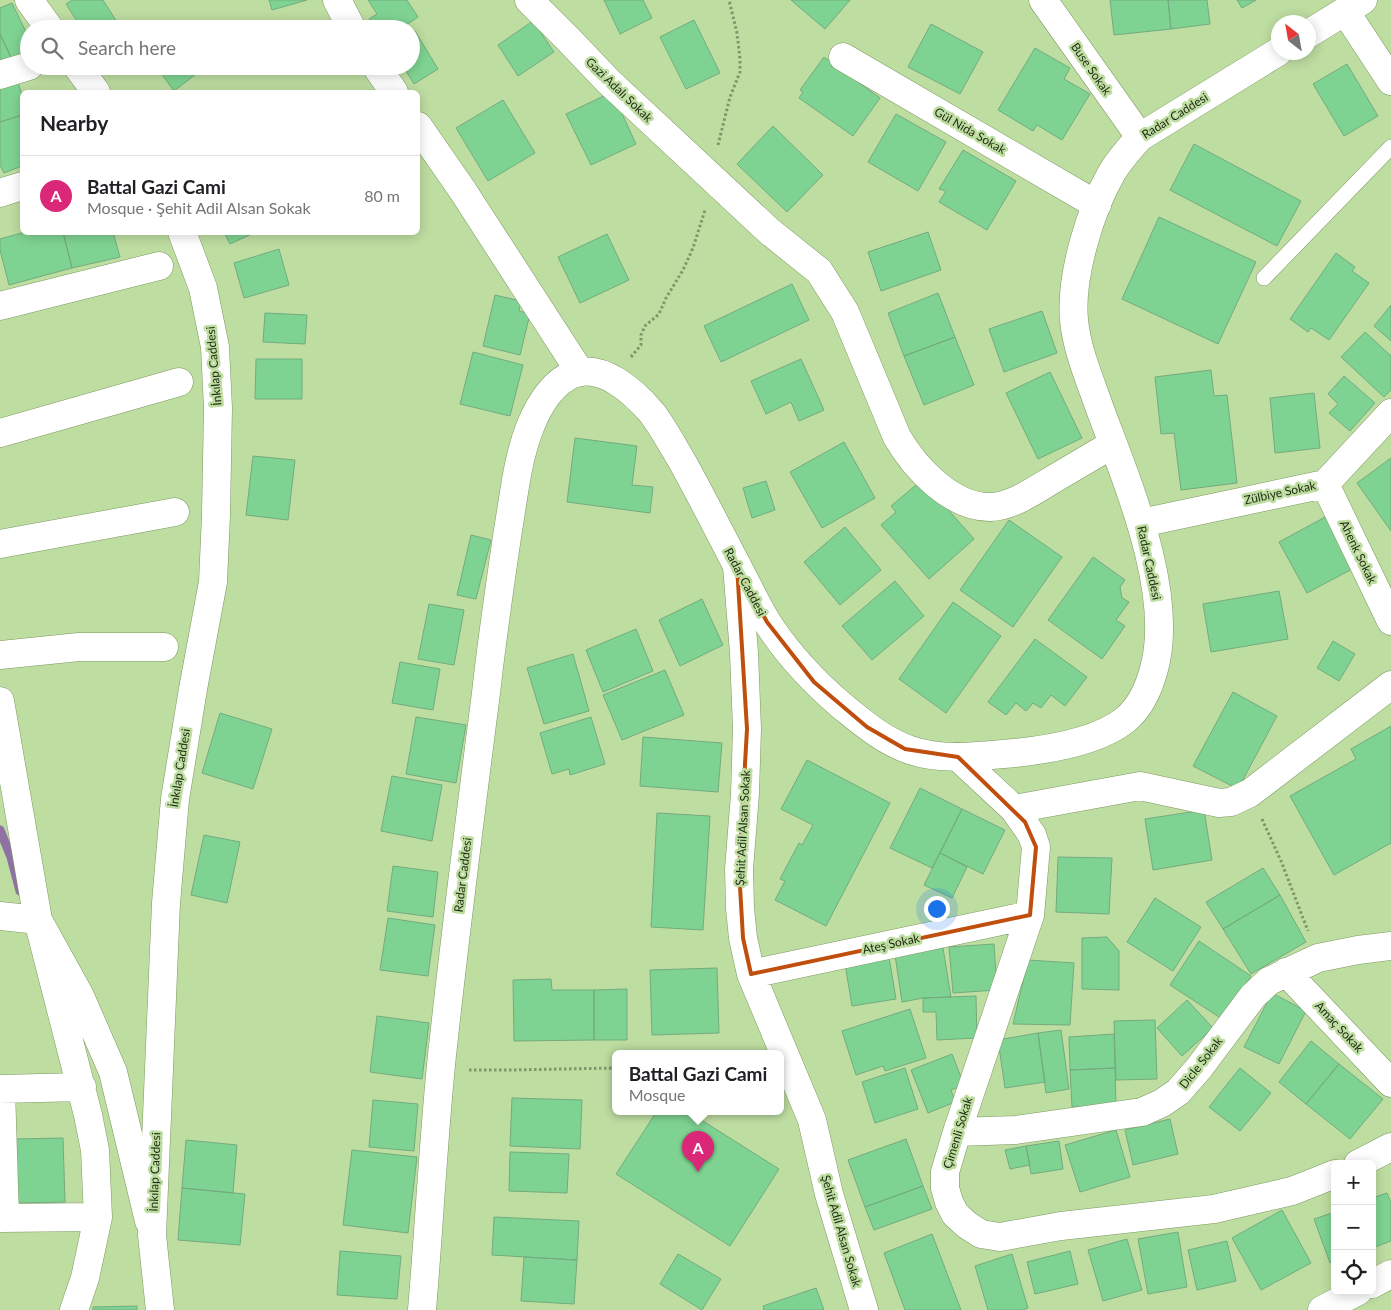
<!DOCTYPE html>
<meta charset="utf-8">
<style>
:root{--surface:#fff;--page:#f2f2f2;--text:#202124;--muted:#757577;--line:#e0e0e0;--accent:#db2777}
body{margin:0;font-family:Lato,sans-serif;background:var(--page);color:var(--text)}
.controls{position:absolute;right:15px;bottom:15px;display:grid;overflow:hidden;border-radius:8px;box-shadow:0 2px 12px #0003}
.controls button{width:45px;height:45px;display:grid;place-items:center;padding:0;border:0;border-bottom:1px solid var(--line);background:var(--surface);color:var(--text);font:25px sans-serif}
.compass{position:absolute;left:1271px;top:15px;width:45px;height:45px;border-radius:50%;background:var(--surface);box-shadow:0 2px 12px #0003;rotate:329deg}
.you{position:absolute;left:936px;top:908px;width:18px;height:18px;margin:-12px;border:4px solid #fff;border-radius:50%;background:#1a73e8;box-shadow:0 0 0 8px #1a73e833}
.badge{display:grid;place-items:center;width:32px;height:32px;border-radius:50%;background:var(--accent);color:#fff;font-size:16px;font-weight:700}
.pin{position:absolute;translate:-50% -41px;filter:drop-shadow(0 1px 2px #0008)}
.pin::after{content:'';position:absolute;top:26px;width:18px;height:15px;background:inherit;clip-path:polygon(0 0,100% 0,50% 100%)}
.popup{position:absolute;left:612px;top:1050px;width:172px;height:65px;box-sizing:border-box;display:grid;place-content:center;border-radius:8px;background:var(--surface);filter:drop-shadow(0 1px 4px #0005);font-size:16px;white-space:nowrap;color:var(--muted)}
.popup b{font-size:19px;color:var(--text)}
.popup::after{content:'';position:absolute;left:50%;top:100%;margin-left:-10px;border:10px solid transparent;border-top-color:var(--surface)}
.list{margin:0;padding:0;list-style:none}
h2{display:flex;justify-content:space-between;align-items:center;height:65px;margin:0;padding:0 20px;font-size:21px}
h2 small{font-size:16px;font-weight:400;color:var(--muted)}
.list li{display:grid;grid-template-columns:32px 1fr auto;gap:15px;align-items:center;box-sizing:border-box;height:80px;padding:0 20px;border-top:1px solid var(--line)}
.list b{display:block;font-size:19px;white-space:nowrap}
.list p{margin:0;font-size:16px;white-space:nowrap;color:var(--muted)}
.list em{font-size:16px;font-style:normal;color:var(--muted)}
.icon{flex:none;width:28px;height:28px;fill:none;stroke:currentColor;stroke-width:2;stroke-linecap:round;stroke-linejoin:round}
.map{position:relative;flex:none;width:1391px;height:1310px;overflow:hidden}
.search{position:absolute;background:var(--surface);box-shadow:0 2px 12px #0003;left:20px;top:20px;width:400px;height:55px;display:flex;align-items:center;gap:12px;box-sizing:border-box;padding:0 18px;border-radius:28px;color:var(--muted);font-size:19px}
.panel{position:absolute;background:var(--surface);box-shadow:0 2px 12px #0003;left:20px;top:90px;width:400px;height:145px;border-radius:8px}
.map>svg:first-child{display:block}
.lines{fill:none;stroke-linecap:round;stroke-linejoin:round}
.stream{stroke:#8f72a3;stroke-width:9}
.building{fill:#7fd392;stroke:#73ab7f}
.service-casing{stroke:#7c9960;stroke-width:16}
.minor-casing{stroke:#7c9960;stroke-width:29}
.tertiary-casing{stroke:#7c9960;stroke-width:29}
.path{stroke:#7f9669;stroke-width:3;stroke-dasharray:2.5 2.5;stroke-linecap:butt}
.service{stroke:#fff;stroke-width:15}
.minor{stroke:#fff;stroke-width:28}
.tertiary{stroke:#fff;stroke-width:28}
.marked{fill:none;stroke:#c04f0d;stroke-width:4;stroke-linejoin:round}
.labels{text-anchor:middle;stroke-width:5;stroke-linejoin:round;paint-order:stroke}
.street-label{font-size:12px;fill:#1e2912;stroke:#bedda1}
</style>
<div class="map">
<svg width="1391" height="1310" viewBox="0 0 1391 1310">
<rect width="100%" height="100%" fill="#bedda1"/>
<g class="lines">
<path class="stream" d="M0,830L11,857L20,891"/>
</g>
<path class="building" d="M72,0H103L117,22L106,29H82L66,4Z
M269,0H307L272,10Z
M368,0H407L418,17L400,29H375L369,19L377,14Z
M604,0H643L652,18L620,34Z
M791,0H850L825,29Z
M1110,0H1168L1171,29L1114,35Z
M1168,0H1207L1210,24L1171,29Z
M1237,0H1256L1242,8Z
M12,3L29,38V55L13,62L0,34V8Z
M694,20L720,73L686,89L660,37Z
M533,21L554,52L518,76L498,45Z
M931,24L983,52L960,94L908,67Z
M415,31L438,69L414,84L403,66H411V33Z
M0,34L12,59L0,64Z
M1035,48L1070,68L1064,79L1090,94L1062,140L1037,125L1033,131L998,110Z
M824,57L880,98L853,136L799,98L803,92L800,90Z
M1347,64L1378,116L1344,136L1313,84Z
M156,66H190L196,74L174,91Z
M16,75L22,95V115L0,122V80Z
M612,92L636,144L591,165L566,114Z
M503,100L535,153L488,181L456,128Z
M896,114L946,142L918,191L868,162Z
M22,115V166L4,173L0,165V122Z
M773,126L823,175L787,212L737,164Z
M1194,144L1301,201L1277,246L1170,190Z
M963,150L1016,181L987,230L939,202L946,191L939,189Z
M1159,217L1256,262L1218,344L1122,299Z
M25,232H63L72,268L9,285L0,250V239Z
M63,232H113L120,257L72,268Z
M224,232H256L230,244Z
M928,232L941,270L881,291L868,252Z
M607,234L629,280L580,303L558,257Z
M279,249L289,285L244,298L234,263Z
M1336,253L1355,267L1352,271L1369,283L1329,340L1311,328L1308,332L1290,319Z
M792,284L809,320L721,362L704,326Z
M938,293L955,337L904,356L888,313Z
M495,295L521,301L519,311L530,314L520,355L483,346Z
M1391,305V341L1374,326Z
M1042,311L1057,353L1004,372L989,329Z
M265,313L307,315L305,344L263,342Z
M1365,332L1391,356V390L1384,397L1341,357Z
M955,337L974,385L924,405L904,356Z
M473,352L523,365L510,416L460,404Z
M256,359H302V399H255Z
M801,359L824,410L799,421L791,402L766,414L751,381Z
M1211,370L1214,396L1227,395L1237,483L1181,490L1174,433L1161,434L1155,377Z
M1050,372L1082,438L1038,459L1006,393Z
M1344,376L1375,403L1350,431L1329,413L1338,404L1328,394Z
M1314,393L1320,448L1275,453L1270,398Z
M575,438L637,446L632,485L653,487L650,513L567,502Z
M844,442L875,498L822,528L790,472Z
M253,456L295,460L288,520L246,515Z
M1391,458V531L1357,483Z
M922,480L974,539L929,579L881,525L896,512L891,506Z
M766,481L775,510L752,518L743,488Z
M1327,516L1356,567L1307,593L1279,542Z
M1009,520L1062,557L1013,627L960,590Z
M845,527L881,570L840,605L804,562Z
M471,535L491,540L476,599L457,595Z
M1093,557L1125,580L1120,587L1122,598L1129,602L1116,620L1125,626L1102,659L1048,620Z
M895,581L924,616L872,660L842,626Z
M1279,591L1288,639L1211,652L1203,604Z
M702,599L723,645L680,666L659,620Z
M953,602L1001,636L946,713L899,679Z
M429,604L464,610L454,665L418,659Z
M636,629L653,671L603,692L586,650Z
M1035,639L1087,677L1065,706L1051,695L1041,708L1033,703L1026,711L1016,703L1006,715L988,702Z
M1333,641L1355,654L1339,681L1317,668Z
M573,654L589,711L544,724L527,668Z
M400,662L440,669L433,710L392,703Z
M665,670L684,715L622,740L603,695Z
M1233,692L1277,716L1238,789L1193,766Z
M220,713L272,729L253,789L202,773Z
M416,717L466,725L456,783L406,774Z
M591,717L605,764L570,775L569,769L552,774L540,733Z
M1391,726V843L1334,875L1290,796L1356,759L1351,749Z
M643,737L722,743L718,792L640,786Z
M807,760L890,803L826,926L775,900L785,881L780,879L799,843L802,845L813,825L781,809Z
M392,776L442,785L432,841L381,831Z
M920,788L962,809L932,868L890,848Z
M962,809L1005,830L983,874L940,853Z
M1204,810L1212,860L1153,870L1145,819Z
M657,813L710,816L703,930L651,927Z
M204,835L240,842L227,903L191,895Z
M940,853L967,867L952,898L924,885Z
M1058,857L1112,858L1109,914L1056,912Z
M393,866L438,872L433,917L387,911Z
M1263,868L1280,895L1223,929L1206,902Z
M1280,895L1306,942L1251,974L1223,929Z
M1155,898L1201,927L1173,971L1127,942Z
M388,918L435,925L428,976L380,970Z
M1107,937L1119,951V990L1082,989V938Z
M1199,941L1251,976L1222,1019L1170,985Z
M994,944L997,990L953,993L949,947Z
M943,948L951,997L923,998L902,1002L895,955Z
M889,957L896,999L852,1006L845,964Z
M1028,960L1074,963L1070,1025L1013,1024Z
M717,968L719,1033L652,1035L650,970Z
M551,979L552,990H594V1040L514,1041L513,980Z
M627,989V1040H594V990Z
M1272,993L1306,1011L1279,1064L1244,1047Z
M976,996L977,1038L937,1040L936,1012H923V998Z
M1187,1000L1213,1028L1182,1056L1157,1028Z
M910,1009L926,1058L885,1071L883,1066L856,1075L842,1031Z
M377,1016L429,1023L422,1079L370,1072Z
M1155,1020L1157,1079L1116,1080L1114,1021Z
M1061,1030L1069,1089L1046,1093L1038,1033Z
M1038,1033L1045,1082L1005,1088L998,1040Z
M1114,1034L1115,1068L1070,1070L1069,1037Z
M1311,1041L1339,1064L1306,1104L1279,1082Z
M952,1054L964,1085L951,1090L955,1102L928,1113L911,1070Z
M1339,1064L1383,1099L1350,1139L1306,1104Z
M905,1068L918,1109L875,1123L862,1082Z
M1115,1068L1116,1106L1072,1107L1070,1070Z
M1240,1068L1271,1093L1240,1131L1209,1107Z
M512,1098L582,1100L580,1149L510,1146Z
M373,1100L418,1104L414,1151L369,1147Z
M657,1111H687L779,1169L730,1246L616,1174Z
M1170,1119L1178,1154L1133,1165L1125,1130Z
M1116,1130L1130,1177L1080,1192L1065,1145Z
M63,1138L65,1202L17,1203L15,1139Z
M906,1139L923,1186L865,1207L848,1160Z
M186,1140L237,1145L233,1193L182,1188Z
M1059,1141L1063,1169L1031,1174L1026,1146Z
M1026,1146L1030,1165L1010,1169L1005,1150Z
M352,1150L417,1157L408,1233L343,1225Z
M510,1152L569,1154L567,1193L509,1191Z
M923,1186L932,1209L874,1230L865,1207Z
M182,1188L245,1194L240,1245L178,1240Z
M1387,1193L1391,1203V1241L1372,1248V1198Z
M1282,1210L1311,1263L1261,1290L1232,1238Z
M1335,1212V1261L1330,1263L1314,1219Z
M494,1217L579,1221L577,1260L492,1255Z
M1178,1232L1187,1287L1148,1294L1138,1239Z
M932,1234L961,1310H905L884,1253Z
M1127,1239L1142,1290L1103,1301L1088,1250Z
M1227,1241L1236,1281L1197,1290L1188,1250Z
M340,1251L401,1256L397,1299L337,1295Z
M1070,1251L1078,1284L1035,1294L1027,1262Z
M678,1254L721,1279L702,1310L660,1284Z
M1012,1254L1028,1308L1023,1310H988L975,1266Z
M524,1257L577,1260L574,1304L521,1301Z
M816,1288L824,1310H764L763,1306Z
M137,1306V1310H93V1307Z"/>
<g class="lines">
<g class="service-casing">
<path id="service" d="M1264,278L1391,147"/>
</g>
<g class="minor-casing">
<path id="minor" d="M337,0L352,29
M529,0L568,39L608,81L769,231L819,271L845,312L897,437C915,468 952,508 991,507C1014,506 1038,488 1057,477C1076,466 1094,455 1113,444
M1043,0L1140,137
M1345,11L1391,81
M843,57L1097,205
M376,66L394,92
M0,75L29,66
M418,126L463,191L580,372
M0,193L22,186
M0,306L159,266
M0,433L179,382
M1325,484L1391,621
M1141,523L1325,484L1391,413
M0,544L175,512
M737,566L744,653L747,729L745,794L739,869L740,908L743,938L751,974L812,1120L829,1194L864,1310
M0,655L79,647H164
M0,701L38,920L80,996L113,1072L149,1221
M958,757L1014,809L1032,835L1036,847L1030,915L957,1132L945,1172V1188L949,1202L955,1214L967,1225L981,1234L1000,1237L1061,1226L1214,1209L1292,1191L1335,1174
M1014,809L1140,786L1219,803L1231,802L1250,793L1391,685
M0,916L38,920L88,1115L95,1150L98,1217
M1286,972L1391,1083
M751,974L1030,915
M0,1089L82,1087
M1,1089L5,1218
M957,1132L1016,1130L1142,1112L1162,1103L1178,1092L1199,1068L1253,996L1269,981L1318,958L1358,950L1391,946
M1358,1164L1391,1147
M0,1218L98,1217L85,1278L74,1310
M1372,1284L1391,1274
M1322,1310L1358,1291"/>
</g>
<g class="tertiary-casing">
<path id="tertiary" d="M29,0L50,29
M1308,34L1363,0
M77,66L96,92
M160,1310L152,1235L166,903L175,799L193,689L213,582L216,515L218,408L215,347L203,288L182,232
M422,1310C429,1228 433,1146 441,1065C454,941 470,817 486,693C492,638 500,584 508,530C514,496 517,460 530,427C538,407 552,383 573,374C603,363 634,392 652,413C664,429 673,446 683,463C704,501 723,539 743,577C752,594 760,612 771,628C791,658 814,682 842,706C863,723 884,741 910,750C939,760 972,757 1003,754C1040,751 1096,743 1125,720C1141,707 1149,688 1154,669C1175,593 1127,482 1100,409C1090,380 1077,351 1074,320C1070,277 1090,211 1111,174C1119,160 1129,149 1140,137L1278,52"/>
</g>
<path class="path" d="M718,145L730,97L740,72V59L737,33L729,0
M631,357L641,345V335L645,326L659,314L666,298L683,270L693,248L705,210
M1262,819L1281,861L1308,931
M469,1070H510L616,1068"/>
<use href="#service" class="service"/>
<use href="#minor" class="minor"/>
<use href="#tertiary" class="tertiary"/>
</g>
<path class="marked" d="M737,566L767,622L814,682L867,727L905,749L958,757L1025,822L1036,847L1030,915L751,974L743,938L739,869L747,729Z"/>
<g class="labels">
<g class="street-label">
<text transform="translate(1091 69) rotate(55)" y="4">Buse Sokak</text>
<text transform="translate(619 90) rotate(44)" y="4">Gazi Adalı Sokak</text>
<text transform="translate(1175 116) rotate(-32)" y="4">Radar Caddesi</text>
<text transform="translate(970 131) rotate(30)" y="4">Gül Nida Sokak</text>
<text transform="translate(214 366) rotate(-95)" y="4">İnkılap Caddesi</text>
<text transform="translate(1280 493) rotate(-12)" y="4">Zülbiye Sokak</text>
<text transform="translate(1358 552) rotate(64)" y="4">Ahenk Sokak</text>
<text transform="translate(1149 563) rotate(78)" y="4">Radar Caddesi</text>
<text transform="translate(745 582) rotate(62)" y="4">Radar Caddesi</text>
<text transform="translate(180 768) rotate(-81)" y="4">İnkılap Caddesi</text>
<text transform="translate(743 828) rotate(-87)" y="4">Şehit Adil Alsan Sokak</text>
<text transform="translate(463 875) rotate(-83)" y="4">Radar Caddesi</text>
<text transform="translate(891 944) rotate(-12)" y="4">Ateş Sokak</text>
<text transform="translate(1339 1027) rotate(47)" y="4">Amaç Sokak</text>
<text transform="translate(1201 1063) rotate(-52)" y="4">Dicle Sokak</text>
<text transform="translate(958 1133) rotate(-73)" y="4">Çimenli Sokak</text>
<text transform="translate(155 1172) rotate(-88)" y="4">İnkılap Caddesi</text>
<text transform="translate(841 1231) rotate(74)" y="4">Şehit Adil Alsan Sokak</text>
</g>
</g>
</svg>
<div class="controls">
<button>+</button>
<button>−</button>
<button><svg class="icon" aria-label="locate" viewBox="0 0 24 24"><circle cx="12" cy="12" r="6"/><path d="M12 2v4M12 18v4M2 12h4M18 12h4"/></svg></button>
</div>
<svg class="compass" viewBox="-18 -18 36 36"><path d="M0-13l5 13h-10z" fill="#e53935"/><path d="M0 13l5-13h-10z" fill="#757577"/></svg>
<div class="you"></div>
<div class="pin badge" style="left:698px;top:1172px">A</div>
<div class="popup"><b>Battal Gazi Cami</b>Mosque</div>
<div class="search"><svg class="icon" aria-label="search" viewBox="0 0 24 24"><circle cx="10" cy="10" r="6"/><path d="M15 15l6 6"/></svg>Search here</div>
<section class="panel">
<h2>Nearby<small></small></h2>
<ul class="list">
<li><span class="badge">A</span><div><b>Battal Gazi Cami</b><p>Mosque · Şehit Adil Alsan Sokak</p></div><em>80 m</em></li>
</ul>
</section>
</div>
